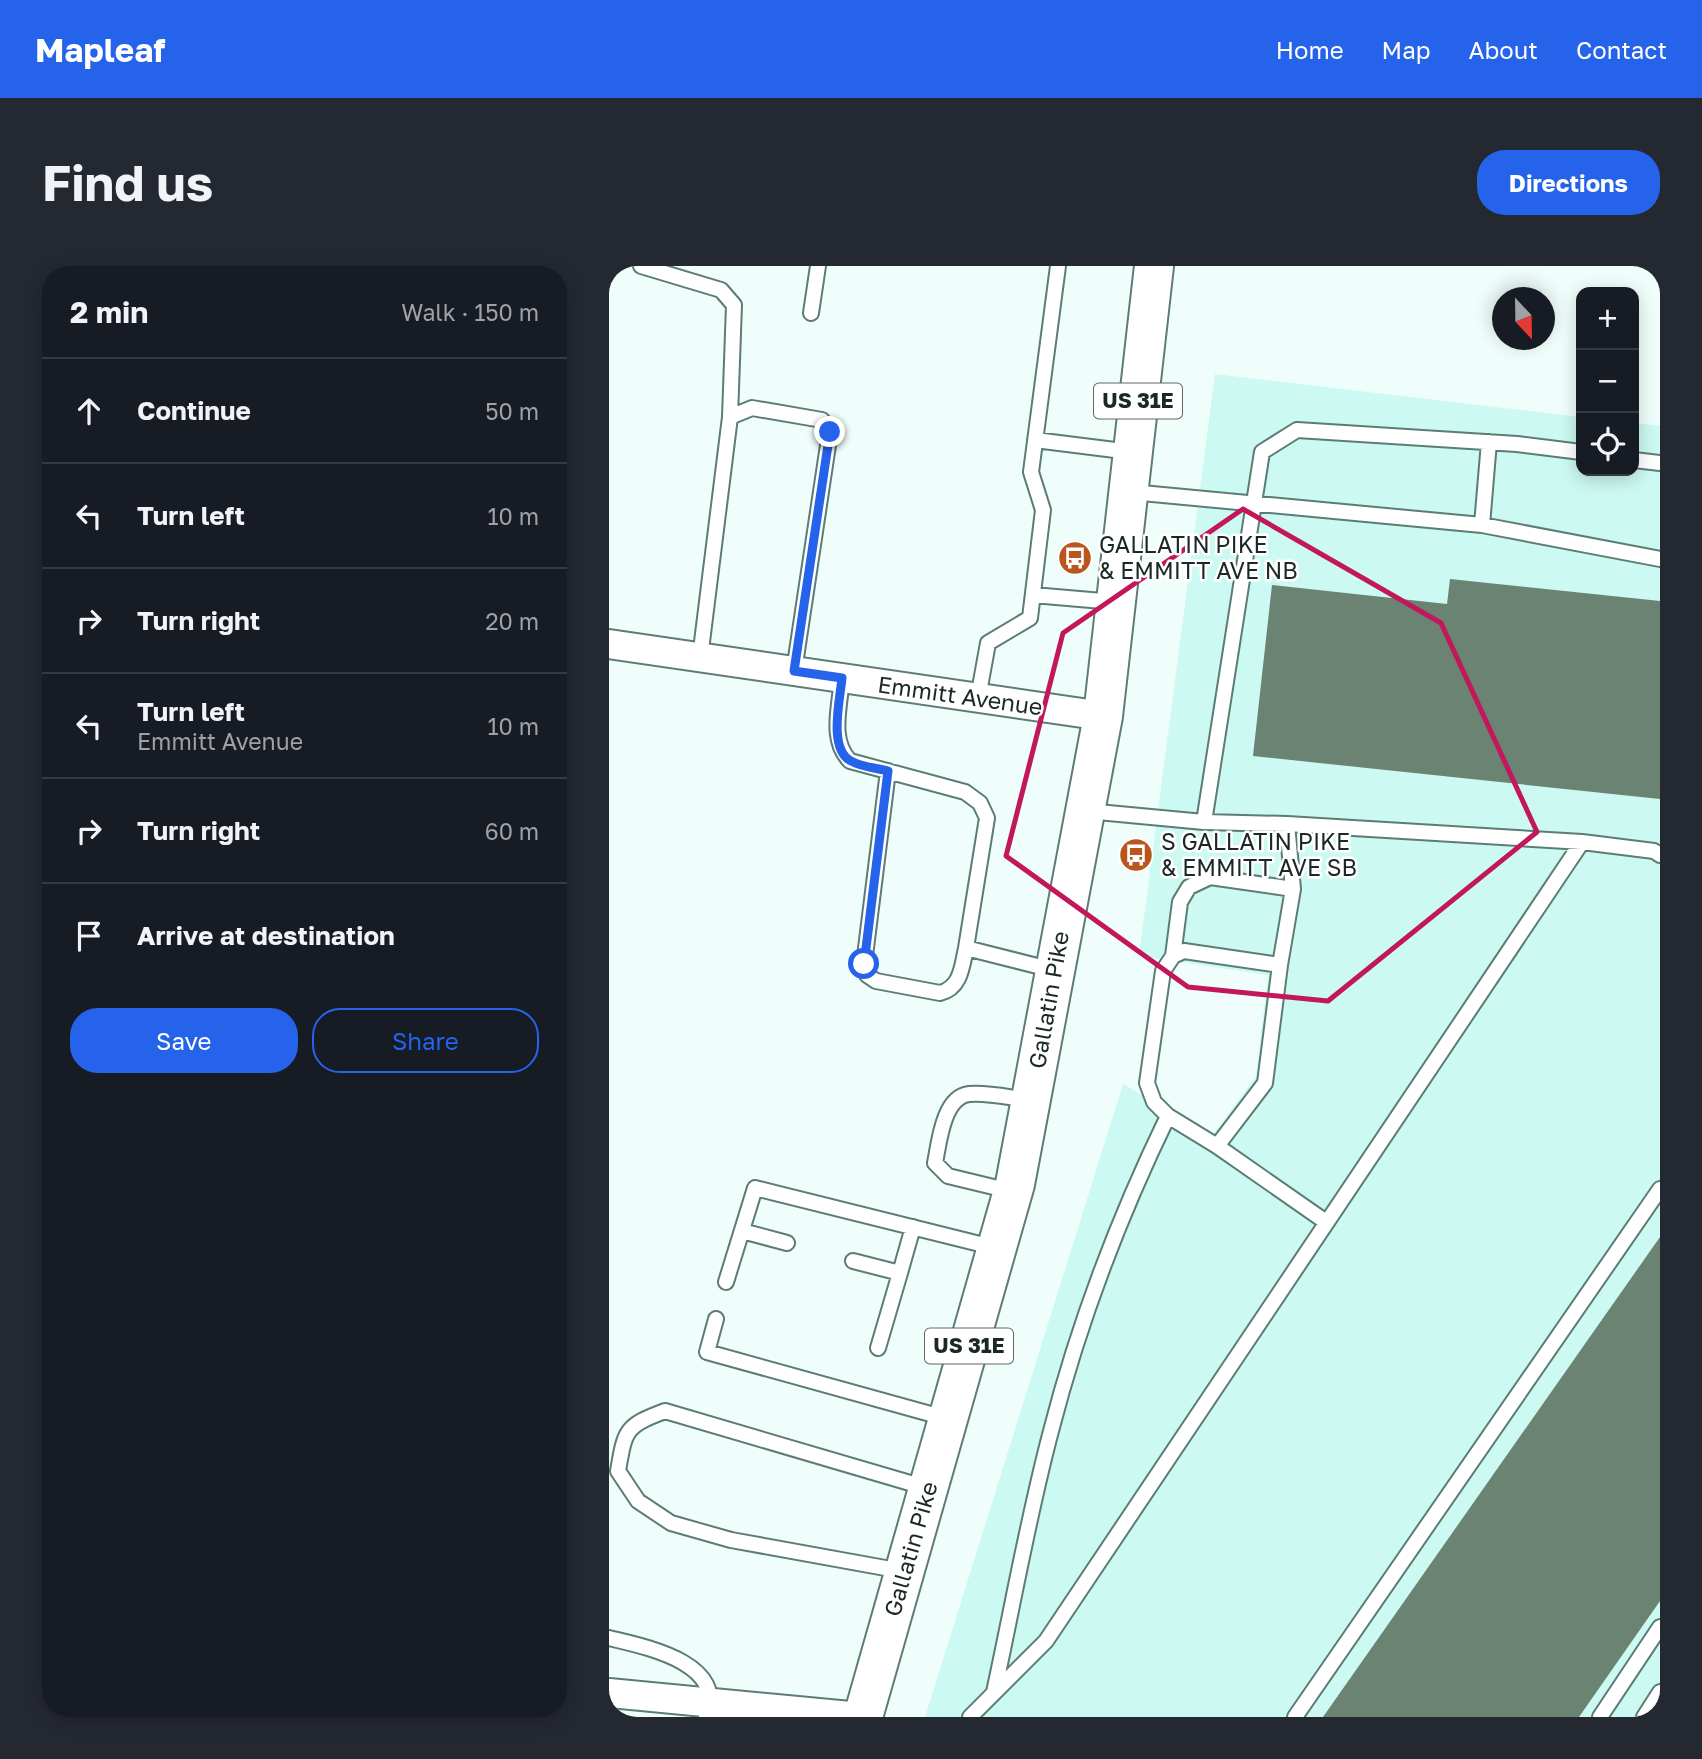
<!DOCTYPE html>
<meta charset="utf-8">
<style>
:root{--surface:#171b24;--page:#242831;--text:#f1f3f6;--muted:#9ea1a6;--line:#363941;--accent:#2563eb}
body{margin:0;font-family:"Golos Text",sans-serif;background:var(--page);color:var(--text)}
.controls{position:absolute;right:21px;top:21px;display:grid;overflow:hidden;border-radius:14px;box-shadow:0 4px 18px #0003}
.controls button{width:63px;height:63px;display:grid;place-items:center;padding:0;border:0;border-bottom:2px solid var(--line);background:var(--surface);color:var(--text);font:35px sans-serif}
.compass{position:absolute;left:883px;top:21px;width:63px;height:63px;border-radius:50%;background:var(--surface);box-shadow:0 4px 18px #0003;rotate:158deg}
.stop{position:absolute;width:21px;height:21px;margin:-16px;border:5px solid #2563eb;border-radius:50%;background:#fff}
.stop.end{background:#2563eb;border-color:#fff;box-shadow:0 2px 7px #0008}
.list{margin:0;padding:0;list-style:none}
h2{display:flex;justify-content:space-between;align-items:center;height:91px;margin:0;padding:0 28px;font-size:30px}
h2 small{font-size:23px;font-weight:400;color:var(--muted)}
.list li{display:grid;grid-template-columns:46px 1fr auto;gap:21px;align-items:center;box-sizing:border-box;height:105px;padding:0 28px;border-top:2px solid var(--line)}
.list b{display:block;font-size:26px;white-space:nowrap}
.list p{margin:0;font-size:23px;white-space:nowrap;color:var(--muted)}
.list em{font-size:23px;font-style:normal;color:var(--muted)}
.actions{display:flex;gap:14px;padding:21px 28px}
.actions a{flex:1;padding:16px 0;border:2px solid var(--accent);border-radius:28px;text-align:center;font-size:24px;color:var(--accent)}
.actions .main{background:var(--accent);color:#fff}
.icon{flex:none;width:38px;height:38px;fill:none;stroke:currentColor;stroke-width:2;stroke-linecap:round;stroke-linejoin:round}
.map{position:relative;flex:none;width:1051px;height:1451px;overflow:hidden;border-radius:28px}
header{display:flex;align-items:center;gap:42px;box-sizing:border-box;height:98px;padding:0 35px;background:var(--accent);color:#fff}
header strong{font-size:33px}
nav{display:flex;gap:38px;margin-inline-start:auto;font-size:24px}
.intro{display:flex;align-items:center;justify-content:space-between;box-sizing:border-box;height:168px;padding:0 42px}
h1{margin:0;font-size:49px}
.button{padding:18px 32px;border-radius:28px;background:var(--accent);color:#fff;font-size:24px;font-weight:700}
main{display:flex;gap:42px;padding:0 42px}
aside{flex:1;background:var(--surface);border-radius:28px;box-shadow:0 4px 18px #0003}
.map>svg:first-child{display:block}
.built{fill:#ccf9f1}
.building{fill:#6a8372}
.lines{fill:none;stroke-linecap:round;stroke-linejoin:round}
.service-casing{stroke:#5c7c76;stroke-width:18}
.minor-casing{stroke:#5c7c76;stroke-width:32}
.primary-casing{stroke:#5c7c76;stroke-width:42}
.service{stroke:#fff;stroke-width:14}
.minor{stroke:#fff;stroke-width:28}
.primary{stroke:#fff;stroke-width:38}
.route{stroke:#2563eb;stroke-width:9}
.marked{fill:none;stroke:#c2185b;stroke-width:5;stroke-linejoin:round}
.labels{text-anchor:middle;stroke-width:5;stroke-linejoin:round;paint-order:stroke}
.shield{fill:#fff;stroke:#5f6867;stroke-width:2}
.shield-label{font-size:21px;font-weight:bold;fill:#1b2826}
.poi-label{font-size:23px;fill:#1b2826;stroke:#fff;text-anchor:start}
.street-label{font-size:23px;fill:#1b2826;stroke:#fff}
</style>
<header>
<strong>Mapleaf</strong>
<nav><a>Home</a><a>Map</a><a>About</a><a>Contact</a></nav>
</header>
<div class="intro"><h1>Find us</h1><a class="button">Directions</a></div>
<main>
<aside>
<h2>2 min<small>Walk · 150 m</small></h2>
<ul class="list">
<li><svg class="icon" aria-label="ahead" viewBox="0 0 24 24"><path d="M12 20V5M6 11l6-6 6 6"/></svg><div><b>Continue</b></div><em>50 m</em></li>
<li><svg class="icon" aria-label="left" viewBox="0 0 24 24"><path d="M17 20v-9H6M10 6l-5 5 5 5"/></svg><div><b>Turn left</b></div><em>10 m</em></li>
<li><svg class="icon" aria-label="right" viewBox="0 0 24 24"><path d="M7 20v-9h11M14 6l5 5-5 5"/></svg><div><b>Turn right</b></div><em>20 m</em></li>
<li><svg class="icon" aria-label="left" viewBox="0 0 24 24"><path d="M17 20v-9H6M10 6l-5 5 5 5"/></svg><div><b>Turn left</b><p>Emmitt Avenue</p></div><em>10 m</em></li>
<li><svg class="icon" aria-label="right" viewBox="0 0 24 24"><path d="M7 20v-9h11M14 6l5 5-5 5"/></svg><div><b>Turn right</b></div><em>60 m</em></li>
<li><svg class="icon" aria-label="arrive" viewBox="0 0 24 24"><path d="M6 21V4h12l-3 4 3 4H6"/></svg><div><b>Arrive at destination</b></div></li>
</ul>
<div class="actions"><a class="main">Save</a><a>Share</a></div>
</aside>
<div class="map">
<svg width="1051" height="1451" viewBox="0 0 1051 1451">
<rect width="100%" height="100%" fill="#f0fefb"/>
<path class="built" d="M606,108L972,151V205H1025V157L1051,160V1451H316L514,818L604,869L647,810L659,709L530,690Z"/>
<path class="building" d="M841,313L1051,335V533L644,490L663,319L838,338Z
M1051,971V1335L970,1451H714Z"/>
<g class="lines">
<g class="service-casing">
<path id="service" d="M32,0L112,24L125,39L121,151
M202,47L209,0
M426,174L522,186
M1025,194L1051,197
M522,226L873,259L1051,293
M873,259L880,176
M424,329L505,336
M91,392L121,151L143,142L213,154L221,166L185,405
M233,412C231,440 220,474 241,495L356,526L371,537L378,552L357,682L444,704
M369,432L379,377L421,352L434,244L422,206L449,0
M279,505L255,698L258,709L267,715L331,727C352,722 353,700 357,682
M478,545L595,556L678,558L973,576L1045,585L1051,589
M595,556L653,186L688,164L908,178L972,186
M678,558L684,623L671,699L656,817L608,880L717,956
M564,690L571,636L580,621L601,611L684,623
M559,850L545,836L538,817L554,705L564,690L575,685L671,699
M401,925L339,910L326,897C330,877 334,831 360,828C379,826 402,832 421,834
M133,965L178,977
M244,995L291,1007L304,961
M117,1016L146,922L387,982
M107,1053L98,1086L336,1152
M269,1082L291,1007
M293,1305L122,1274L62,1257L29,1235L9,1205C16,1164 16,1160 56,1145L318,1222
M0,1372C37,1381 119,1397 97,1451
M385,1426C404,1339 419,1251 442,1165C470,1056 510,951 559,850L608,880
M361,1451L437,1375L973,576
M686,1451L1051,923
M991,1451L1051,1361
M1035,1451L1051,1426"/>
</g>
<g class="minor-casing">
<path id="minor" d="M0,378L494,450
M0,1427L252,1451"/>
</g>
<g class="primary-casing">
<path id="primary" d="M254,1451L406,918L494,450L545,0"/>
</g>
<use href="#service" class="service"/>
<use href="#minor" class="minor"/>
<use href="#primary" class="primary"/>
</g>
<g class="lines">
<path class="route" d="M221,166L185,405L233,412C231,434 219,483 242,495C252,501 268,502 279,505L255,698"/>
</g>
<path class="marked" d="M634,243L832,357L928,566L719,735L579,721L397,590L454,367Z"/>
<defs>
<g id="bus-disc" transform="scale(1.75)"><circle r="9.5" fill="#b8561b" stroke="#fff"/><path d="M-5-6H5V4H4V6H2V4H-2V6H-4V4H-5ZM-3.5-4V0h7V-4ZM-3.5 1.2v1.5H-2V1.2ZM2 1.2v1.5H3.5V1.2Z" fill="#fff"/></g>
</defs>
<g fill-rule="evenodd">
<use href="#bus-disc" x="466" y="292"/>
<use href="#bus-disc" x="527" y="589"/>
</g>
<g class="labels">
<g class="shield">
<rect x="485" y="117.5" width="88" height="35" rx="5"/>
<rect x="316" y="1062.5" width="88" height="35" rx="5"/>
</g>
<g class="shield-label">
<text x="529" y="142">US 31E</text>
<text x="360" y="1087">US 31E</text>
</g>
<g class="poi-label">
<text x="490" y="287">GALLATIN PIKE<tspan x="490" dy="26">&amp; EMMITT AVE NB</tspan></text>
<text x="552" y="584">S GALLATIN PIKE<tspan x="552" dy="26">&amp; EMMITT AVE SB</tspan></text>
</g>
<g class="street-label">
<text transform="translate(351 430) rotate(8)" y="8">Emmitt Avenue</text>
<text transform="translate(440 734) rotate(-80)" y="8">Gallatin Pike</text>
<text transform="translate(302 1283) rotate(-74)" y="8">Gallatin Pike</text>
</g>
</g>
</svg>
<div class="controls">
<button>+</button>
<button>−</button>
<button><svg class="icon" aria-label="locate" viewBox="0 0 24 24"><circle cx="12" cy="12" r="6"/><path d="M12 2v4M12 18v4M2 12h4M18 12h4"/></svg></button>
</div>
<svg class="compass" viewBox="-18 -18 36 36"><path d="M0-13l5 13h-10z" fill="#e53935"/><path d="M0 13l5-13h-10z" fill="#9ea1a6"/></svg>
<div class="stop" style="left:255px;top:698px"></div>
<div class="stop end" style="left:221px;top:166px"></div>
</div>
</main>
